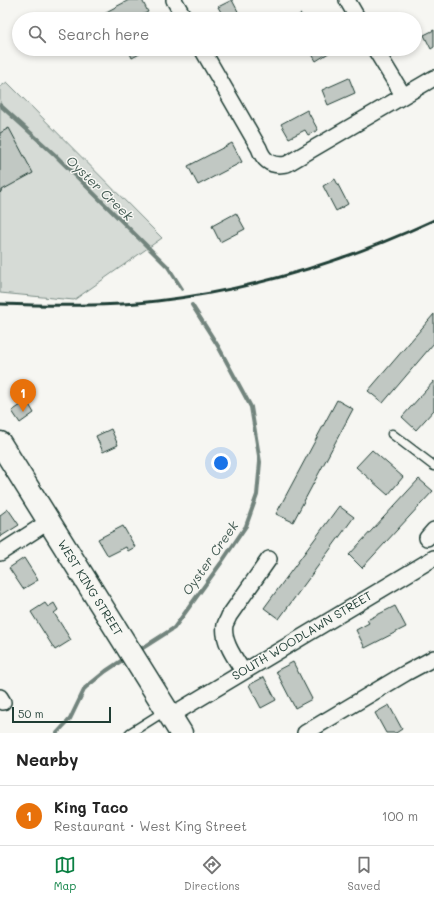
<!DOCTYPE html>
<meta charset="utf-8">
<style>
:root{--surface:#fff;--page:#f6f6f6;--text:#222;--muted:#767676;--line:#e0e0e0;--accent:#0b8043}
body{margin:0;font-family:Mali,sans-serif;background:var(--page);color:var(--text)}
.scale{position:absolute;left:12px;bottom:10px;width:99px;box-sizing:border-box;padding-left:4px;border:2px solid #1f3d34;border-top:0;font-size:11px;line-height:14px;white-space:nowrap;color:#1f3d34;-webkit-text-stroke:3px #f6f6f2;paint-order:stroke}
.you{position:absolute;left:221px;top:463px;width:14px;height:14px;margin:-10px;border:3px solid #fff;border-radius:50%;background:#1a73e8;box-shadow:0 0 0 6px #1a73e833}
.badge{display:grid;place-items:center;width:26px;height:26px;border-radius:50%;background:var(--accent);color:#fff;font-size:13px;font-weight:700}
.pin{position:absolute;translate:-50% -33px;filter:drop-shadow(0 1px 2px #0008)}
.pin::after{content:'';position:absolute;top:21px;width:14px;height:12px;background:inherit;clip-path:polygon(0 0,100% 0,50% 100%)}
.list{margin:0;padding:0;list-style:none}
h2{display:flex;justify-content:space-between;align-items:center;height:52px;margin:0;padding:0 16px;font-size:17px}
h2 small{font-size:13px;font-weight:400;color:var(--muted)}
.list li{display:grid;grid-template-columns:26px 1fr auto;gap:12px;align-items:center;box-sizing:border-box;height:60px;padding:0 16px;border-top:1px solid var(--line)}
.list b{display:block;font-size:15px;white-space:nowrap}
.list p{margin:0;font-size:13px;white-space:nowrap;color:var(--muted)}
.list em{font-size:13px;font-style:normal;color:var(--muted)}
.icon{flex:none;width:22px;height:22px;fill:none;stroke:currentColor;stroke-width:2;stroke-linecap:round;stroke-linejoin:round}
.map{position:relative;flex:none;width:434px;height:733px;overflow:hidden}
.search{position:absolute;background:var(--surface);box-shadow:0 2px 6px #0003;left:12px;right:12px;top:12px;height:44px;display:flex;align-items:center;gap:10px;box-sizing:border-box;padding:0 14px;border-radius:22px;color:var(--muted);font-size:15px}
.sheet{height:112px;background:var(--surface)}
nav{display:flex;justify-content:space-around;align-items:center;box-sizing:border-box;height:56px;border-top:1px solid var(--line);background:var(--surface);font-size:11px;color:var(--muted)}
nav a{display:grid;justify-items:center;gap:2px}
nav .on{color:var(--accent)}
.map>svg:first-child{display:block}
.green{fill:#d6dbd6;stroke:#7a8c85}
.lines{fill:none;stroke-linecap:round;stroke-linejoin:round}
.stream{stroke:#72847d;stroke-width:4}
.building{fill:#c1c8c3;stroke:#1f3d34}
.service-casing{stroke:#1f3d34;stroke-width:11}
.minor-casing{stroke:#1f3d34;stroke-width:18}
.primary-casing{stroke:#1f3d34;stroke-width:25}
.service{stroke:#f6f6f2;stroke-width:8}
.minor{stroke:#f6f6f2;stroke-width:15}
.primary{stroke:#f6f6f2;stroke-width:22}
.rail{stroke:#1f3d34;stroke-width:3}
.labels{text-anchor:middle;stroke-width:3;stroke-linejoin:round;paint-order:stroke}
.street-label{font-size:12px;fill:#1f3d34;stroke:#f6f6f2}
.water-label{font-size:13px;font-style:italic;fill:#425a52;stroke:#f6f6f2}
</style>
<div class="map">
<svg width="434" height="733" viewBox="0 0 434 733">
<rect width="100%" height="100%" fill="#f6f6f2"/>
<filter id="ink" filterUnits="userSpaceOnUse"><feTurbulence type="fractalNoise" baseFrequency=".025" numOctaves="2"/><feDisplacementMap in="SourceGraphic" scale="8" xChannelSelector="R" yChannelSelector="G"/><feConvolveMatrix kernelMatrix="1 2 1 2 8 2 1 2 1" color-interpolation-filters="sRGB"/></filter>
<g filter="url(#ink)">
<path class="green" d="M7,82L162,238L74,300L0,293V87Z"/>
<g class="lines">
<path class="stream" d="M0,105L55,155L168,267L182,289
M138,651L174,628L221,563L246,526L257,495L260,462L251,407L218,346L192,305
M57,733L70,719L85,688L106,671L127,657"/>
</g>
<path class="building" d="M129,0H142L148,12L134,19H110L106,12Z
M232,0L242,19H225L218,7Z
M301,14L304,19H291Z
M434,30V47L431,49L424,35Z
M128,49H149L132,58Z
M309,49H335L316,61Z
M349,78L355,93L328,105L322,90Z
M307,110L318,130L308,135L305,130L289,138L281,124Z
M9,128L33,173L2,190L0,193V133Z
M232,143L242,162L198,185L188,166Z
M335,179L348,204L336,211L323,186Z
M236,213L245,229L220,242L212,226Z
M434,314V343L383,403L368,391Z
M434,381V410L416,430L402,417Z
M337,400L353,409L293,522L276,514Z
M27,401L34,413L20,423L12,411Z
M111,429L118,445L103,452L96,436Z
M372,450L403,477L388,495L356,467Z
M419,479L433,491L362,568L349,555Z
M339,506L354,517L279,619L264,608Z
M8,509L19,525L0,537V515Z
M123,526L135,547L128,551L126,547L108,556L98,539Z
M24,558L38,580L23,589L9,568Z
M45,603L48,607L54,603L58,610L54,613L71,640L55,650L31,612Z
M395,606L406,627L365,648L356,630L369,623L367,620Z
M293,662L312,699L295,708L276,671Z
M264,677L276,700L261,708L249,685Z
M389,705L402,729L396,733H386L375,713Z"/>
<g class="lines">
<g class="service-casing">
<path id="service" d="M392,434L434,466
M130,733L165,711"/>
</g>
<g class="minor-casing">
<path id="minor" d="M174,0L185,19
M347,0L358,19
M202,49L259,148C264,162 273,167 287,164L434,78
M375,49L403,95
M427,538L434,530
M0,553L48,522
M243,671C235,658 222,641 225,625C226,622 228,619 229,616L269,559
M0,697L3,702
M170,716L434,558
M305,733L406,673L434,658"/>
</g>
<g class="primary-casing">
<path id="primary" d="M0,443L181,733"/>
</g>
<use href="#service" class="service"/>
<use href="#minor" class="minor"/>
<use href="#primary" class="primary"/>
<path class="rail" d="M0,304C52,306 105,307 157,301C253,290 346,261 434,220"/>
</g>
</g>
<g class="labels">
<g class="street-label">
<text transform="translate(90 588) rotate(58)" y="4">WEST KING STREET</text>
<text transform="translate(302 636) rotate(-31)" y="4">SOUTH WOODLAWN STREET</text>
</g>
<g class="water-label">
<text transform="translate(100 188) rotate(44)" y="5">Oyster Creek</text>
<text transform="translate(210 558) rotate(-55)" y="5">Oyster Creek</text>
</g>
</g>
</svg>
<div class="scale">50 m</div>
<div class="you"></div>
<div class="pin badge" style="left:23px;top:412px;background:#e8710a">1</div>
<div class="search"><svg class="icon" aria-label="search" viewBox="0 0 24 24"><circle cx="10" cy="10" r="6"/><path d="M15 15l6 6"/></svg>Search here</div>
</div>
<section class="sheet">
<h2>Nearby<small></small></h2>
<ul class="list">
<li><span class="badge" style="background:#e8710a">1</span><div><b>King Taco</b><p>Restaurant · West King Street</p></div><em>100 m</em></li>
</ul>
</section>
<nav>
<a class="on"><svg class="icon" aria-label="map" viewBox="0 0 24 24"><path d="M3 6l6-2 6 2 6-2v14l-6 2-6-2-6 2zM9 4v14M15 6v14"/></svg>Map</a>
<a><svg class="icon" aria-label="directions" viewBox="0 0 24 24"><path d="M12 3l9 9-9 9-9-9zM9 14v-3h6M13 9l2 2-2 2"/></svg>Directions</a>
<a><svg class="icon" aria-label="saved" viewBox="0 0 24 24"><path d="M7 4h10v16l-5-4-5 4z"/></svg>Saved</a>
</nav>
